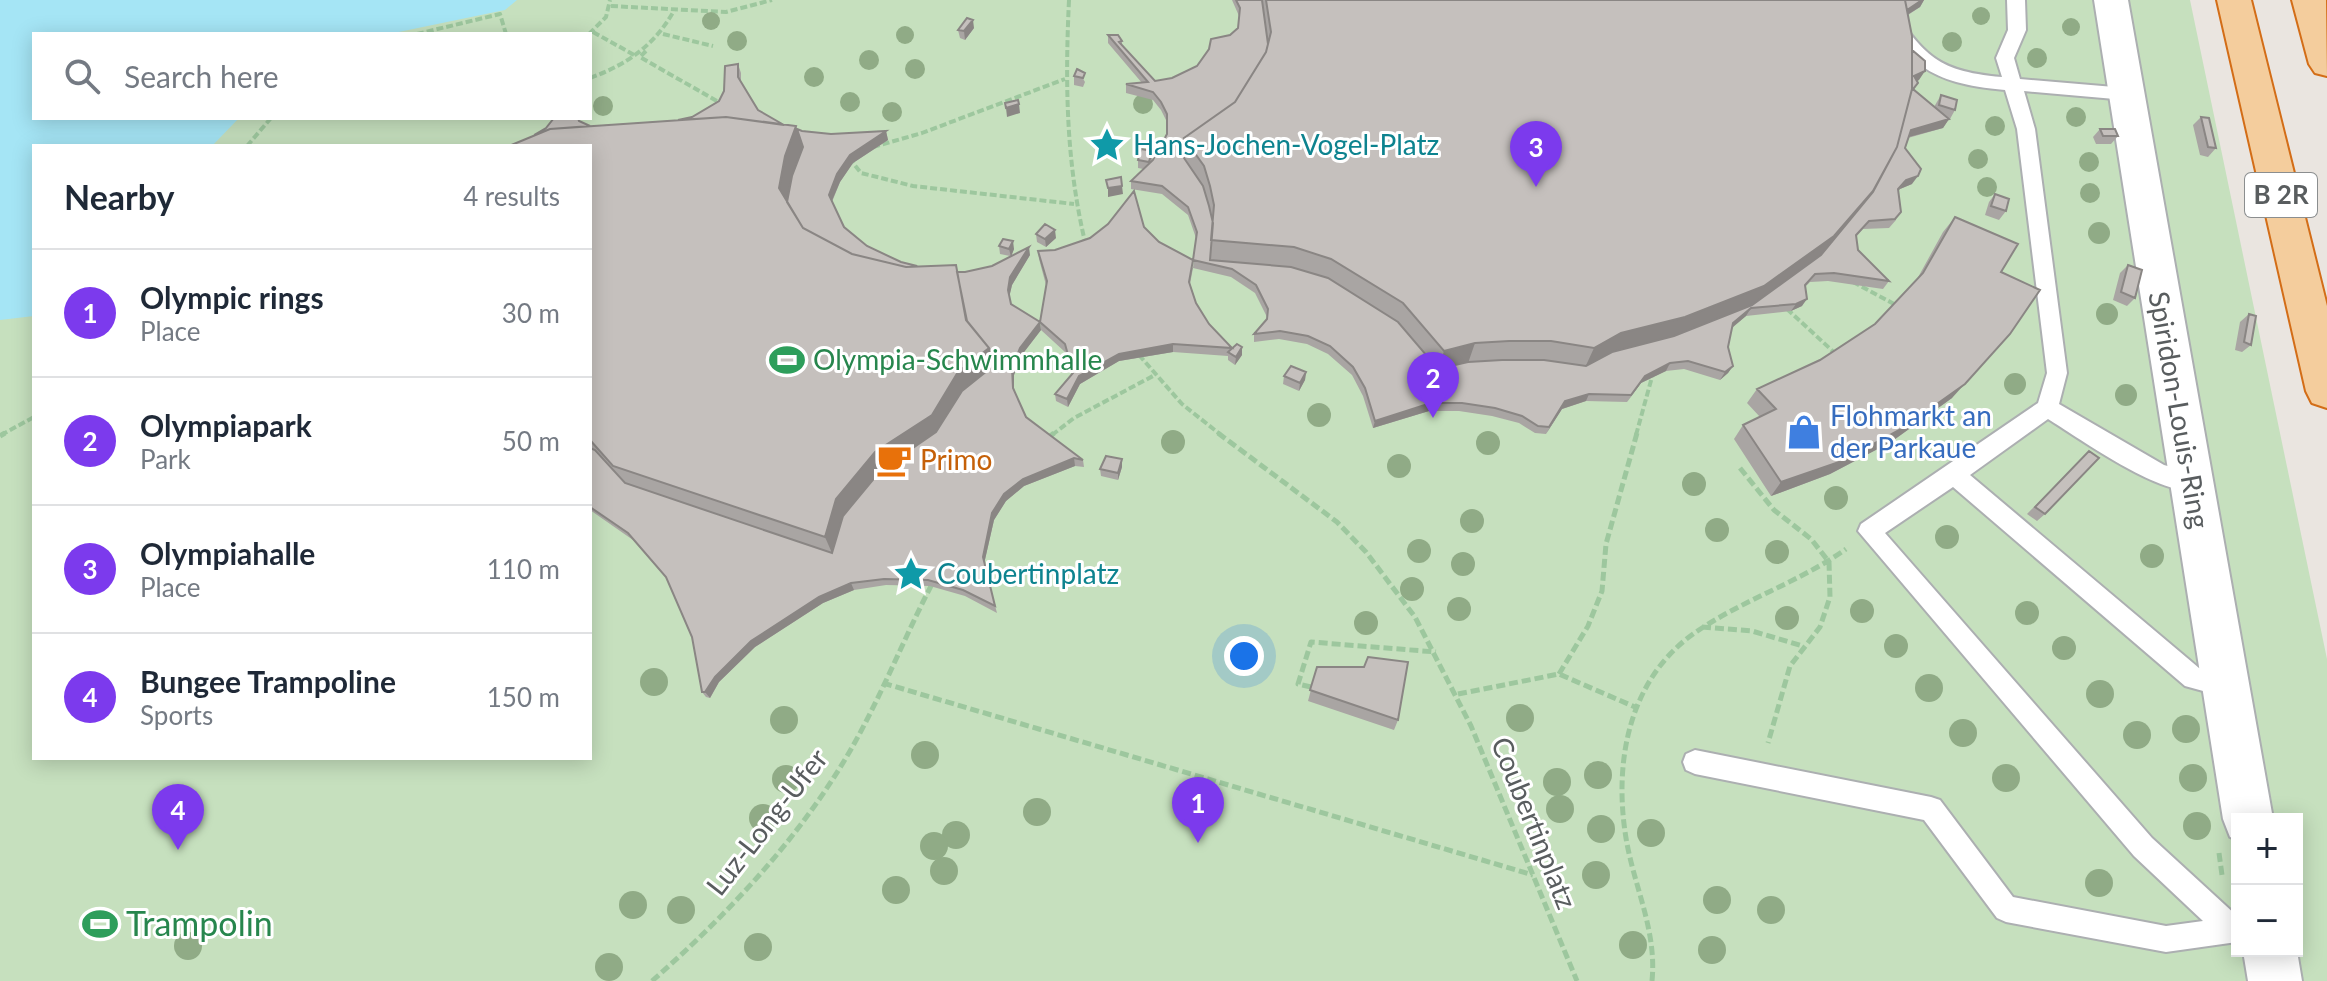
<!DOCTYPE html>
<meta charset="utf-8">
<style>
:root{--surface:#fff;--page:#f2f2f3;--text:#1f2937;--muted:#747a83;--line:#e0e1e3;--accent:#7c3aed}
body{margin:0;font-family:Lato,sans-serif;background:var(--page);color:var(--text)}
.controls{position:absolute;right:24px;bottom:24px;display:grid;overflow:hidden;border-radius:0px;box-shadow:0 4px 20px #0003}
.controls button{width:72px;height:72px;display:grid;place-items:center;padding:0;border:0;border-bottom:2px solid var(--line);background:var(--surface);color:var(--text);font:40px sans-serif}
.you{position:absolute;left:1244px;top:656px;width:28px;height:28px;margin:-20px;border:6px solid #fff;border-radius:50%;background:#1a73e8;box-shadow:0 0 0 12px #1a73e833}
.badge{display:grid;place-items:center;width:52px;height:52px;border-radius:50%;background:var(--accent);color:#fff;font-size:26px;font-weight:700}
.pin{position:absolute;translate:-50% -66px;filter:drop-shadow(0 2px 4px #0008)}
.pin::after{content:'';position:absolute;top:42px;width:28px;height:24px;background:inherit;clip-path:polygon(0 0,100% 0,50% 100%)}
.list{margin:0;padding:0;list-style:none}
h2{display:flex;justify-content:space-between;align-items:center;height:104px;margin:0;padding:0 32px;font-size:34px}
h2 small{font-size:26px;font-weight:400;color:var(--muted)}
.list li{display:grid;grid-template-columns:52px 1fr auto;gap:24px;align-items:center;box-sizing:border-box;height:128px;padding:0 32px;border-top:2px solid var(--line)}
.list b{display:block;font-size:30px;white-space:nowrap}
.list p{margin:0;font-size:26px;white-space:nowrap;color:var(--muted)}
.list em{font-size:26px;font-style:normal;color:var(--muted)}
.icon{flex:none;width:44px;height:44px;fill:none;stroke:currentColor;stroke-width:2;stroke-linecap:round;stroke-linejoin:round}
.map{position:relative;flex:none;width:2327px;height:981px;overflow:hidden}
.search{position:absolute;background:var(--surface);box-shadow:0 4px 20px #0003;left:32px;top:32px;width:560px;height:88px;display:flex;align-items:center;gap:20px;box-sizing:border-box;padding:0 28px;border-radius:0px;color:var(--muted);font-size:30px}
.panel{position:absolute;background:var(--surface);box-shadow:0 4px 20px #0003;left:32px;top:144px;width:560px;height:616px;border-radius:0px}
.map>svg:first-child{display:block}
.green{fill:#c6e0be;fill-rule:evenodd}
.water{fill:#a5e5f5}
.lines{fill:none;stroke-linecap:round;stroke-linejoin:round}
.service-casing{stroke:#acafb1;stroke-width:4}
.minor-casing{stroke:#acafb1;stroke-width:4}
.trunk-casing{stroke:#d36d17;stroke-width:4}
.path-far1{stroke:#9dc79e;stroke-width:4;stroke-dasharray:7 3;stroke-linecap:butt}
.path{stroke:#9dc79e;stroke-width:5;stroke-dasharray:9 4;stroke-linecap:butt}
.service{fill:#fff;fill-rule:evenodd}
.minor{fill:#fff;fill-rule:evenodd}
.trunk{fill:#f4cd9d;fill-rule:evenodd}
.tree{fill:#90ab86}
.wall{fill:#a9a5a3}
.shaded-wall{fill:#8a8684}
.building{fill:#c5c0bd;stroke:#8a8684;stroke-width:2}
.labels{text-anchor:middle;stroke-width:6;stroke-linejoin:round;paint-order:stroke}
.shield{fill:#fff;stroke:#8b8e8f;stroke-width:2}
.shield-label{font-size:26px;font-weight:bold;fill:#595d5f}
.culture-label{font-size:28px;fill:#0d838f;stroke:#fff;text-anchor:start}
.leisure-label{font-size:28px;fill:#27864d;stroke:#fff;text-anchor:start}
.street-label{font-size:28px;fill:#595d5f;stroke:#fff}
.shop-label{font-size:28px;fill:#366cbe;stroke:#fff;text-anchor:start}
.food-label{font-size:28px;fill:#c56008;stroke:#fff;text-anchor:start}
.near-leisure-label{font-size:34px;fill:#27864d;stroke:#fff;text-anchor:start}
</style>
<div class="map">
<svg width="2327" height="981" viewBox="0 0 2327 981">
<rect width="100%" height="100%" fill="#eae5e0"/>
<path class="green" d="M0,0H2190L2327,659V981H0ZM34,34H590V118H34ZM34,146H590V758H34ZM2237,819H2297V951H2237Z"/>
<path class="water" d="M0,0H517L505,10L389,34H34V118H239L212,146H34V316L0,320Z"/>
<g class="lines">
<g class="service-casing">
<path id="service" d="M1866,0H1884C1925,52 1931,71 2002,77L1996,58L2008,30L2007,0H2025L2026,30L2014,58L2020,79L2126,88L2135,94L2126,100L2024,91L2035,129L2067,373L2059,404L2164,465L2200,475L2203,482L2200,489C2166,501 2079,438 2048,419L1970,475L2199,668L2233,678L2237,686L2233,694L2225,697L2185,686L1953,487L1885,533L2152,838L2237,916V942L2166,952L2006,922L1997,918L1924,820L1695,774L1686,770L1683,762L1686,754L1695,750L1931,797L1940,800L2013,897L2166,926L2203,921L2134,856L1858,531L1861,524L2038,403L2047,373L2017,129L2005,90C1927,83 1909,64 1866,0Z"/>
</g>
<g class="minor-casing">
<path id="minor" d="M2094,0H2128L2273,819H2237V840L2230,837L2223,819Z
M2243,951H2297L2302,981H2248Z"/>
</g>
<g class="trunk-casing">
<path id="trunk" d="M2217,0H2251L2327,306V408L2312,403L2306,391Z
M2292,0H2326L2327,76L2315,73L2309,64Z"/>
</g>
<path class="path-far1" d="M1069,0C1065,84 1066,164 1086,246
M611,6L726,12L772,0
M593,32L636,56
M417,34L500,14L506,34
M589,34L606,17L610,0
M663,34L713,46
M646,51L640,57L722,104
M590,78C628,64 655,45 675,9
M247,146L271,118
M873,147L922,133L1065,79
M849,158L861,173L913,186L1074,204
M1853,282L1896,305
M1787,309L1838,356
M1139,355L1182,404L1221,435
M1,435L34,417
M1052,435L1074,418L1153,376
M1636,435L1652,377"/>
<path class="path" d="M1218,433L1337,522L1366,552L1415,617L1471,726L1577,981
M0,436L5,433
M1048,438L1054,433
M1740,468L1774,510L1811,539L1829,562L1830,597L1820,627L1790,666L1768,743
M1702,627L1752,631L1803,646
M1559,674L1588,626L1602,591L1606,544L1637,433
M883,683L1533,875
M1311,687L1298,684L1311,642L1436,652
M1458,694L1559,674L1635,707
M2219,853L2222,875
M652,981C728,914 799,839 850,751C881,697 904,638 933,582
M1652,981C1657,930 1634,887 1626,838C1613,759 1630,673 1702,628C1748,598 1801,581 1846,549"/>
<use href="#service" class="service"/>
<use href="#minor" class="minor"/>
<use href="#trunk" class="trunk"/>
</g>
<g class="tree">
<circle cx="1981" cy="16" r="9"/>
<circle cx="711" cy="21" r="9"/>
<circle cx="2071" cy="27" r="9"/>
<circle cx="905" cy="35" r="9"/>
<circle cx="737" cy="41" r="10"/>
<circle cx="1952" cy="42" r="10"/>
<circle cx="2037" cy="58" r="10"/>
<circle cx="869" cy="60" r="10"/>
<circle cx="915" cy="69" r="10"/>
<circle cx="814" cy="77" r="10"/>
<circle cx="850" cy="102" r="10"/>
<circle cx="1143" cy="104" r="10"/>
<circle cx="603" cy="106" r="10"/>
<circle cx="892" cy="112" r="10"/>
<circle cx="2076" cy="117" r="10"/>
<circle cx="1995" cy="126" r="10"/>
<circle cx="1978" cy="159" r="10"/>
<circle cx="2089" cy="162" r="10"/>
<circle cx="1987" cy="187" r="10"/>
<circle cx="2090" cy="193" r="10"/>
<circle cx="2099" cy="233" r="11"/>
<circle cx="2107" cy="314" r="11"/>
<circle cx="2015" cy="384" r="11"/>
<circle cx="2126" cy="395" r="11"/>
<circle cx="1319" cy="415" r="12"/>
<circle cx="1173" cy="442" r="12"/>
<circle cx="1488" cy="443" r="12"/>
<circle cx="1399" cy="466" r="12"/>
<circle cx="1694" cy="484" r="12"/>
<circle cx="1836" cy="498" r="12"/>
<circle cx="1472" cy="521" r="12"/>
<circle cx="1717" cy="530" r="12"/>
<circle cx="1947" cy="537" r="12"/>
<circle cx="1419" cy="551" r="12"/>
<circle cx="1777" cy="552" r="12"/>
<circle cx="2152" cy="556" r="12"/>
<circle cx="1463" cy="564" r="12"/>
<circle cx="1412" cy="589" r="12"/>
<circle cx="1459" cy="609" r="12"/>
<circle cx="1862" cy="611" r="12"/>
<circle cx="2027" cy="613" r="12"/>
<circle cx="1787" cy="618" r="12"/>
<circle cx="1366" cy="623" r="12"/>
<circle cx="1896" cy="646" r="12"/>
<circle cx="2064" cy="648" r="12"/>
<circle cx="654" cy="682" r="14"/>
<circle cx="1929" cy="688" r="14"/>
<circle cx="2100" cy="694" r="14"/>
<circle cx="1520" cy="718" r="14"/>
<circle cx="784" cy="720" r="14"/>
<circle cx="2186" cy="729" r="14"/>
<circle cx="1963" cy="733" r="14"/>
<circle cx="2137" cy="735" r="14"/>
<circle cx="925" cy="755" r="14"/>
<circle cx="1598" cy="775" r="14"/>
<circle cx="2006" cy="778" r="14"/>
<circle cx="2193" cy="778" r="14"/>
<circle cx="786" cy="779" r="14"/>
<circle cx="1557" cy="782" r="14"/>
<circle cx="1560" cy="809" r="14"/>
<circle cx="1037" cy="812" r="14"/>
<circle cx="763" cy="818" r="14"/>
<circle cx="2197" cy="826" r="14"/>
<circle cx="1601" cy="829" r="14"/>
<circle cx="1651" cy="833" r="14"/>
<circle cx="956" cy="835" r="14"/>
<circle cx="934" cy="846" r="14"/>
<circle cx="944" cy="871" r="14"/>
<circle cx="1596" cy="875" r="14"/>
<circle cx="2099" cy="883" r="14"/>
<circle cx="896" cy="890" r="14"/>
<circle cx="1717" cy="900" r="14"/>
<circle cx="633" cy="905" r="14"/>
<circle cx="681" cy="910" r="14"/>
<circle cx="1771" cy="910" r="14"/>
<circle cx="1633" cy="945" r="14"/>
<circle cx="188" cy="946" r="14"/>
<circle cx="758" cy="947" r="14"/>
<circle cx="1712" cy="950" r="14"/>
<circle cx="609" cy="967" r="14"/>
</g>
<path class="wall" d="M1232,0H1924L1920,7L1908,15L1912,50L1919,80L1917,81L1918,83L1914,90L1934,107L1941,95L1955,110L1950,119L1948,118L1949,119L1943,128L1908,138L1905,148L1912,184L1900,189L1898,191L1896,220L1889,228L1863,229L1856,237L1858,250L1889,281L1883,289L1828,281L1810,282L1805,287L1802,306L1791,311L1746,316L1732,328L1728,347L1733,366L1728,373L1720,380L1684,369L1666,371L1641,383L1627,402L1586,401L1562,409L1546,434L1535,433L1519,423L1492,416L1459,411H1429L1373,428L1363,396L1352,375L1328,354L1307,344L1279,339L1254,342V334L1267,319V317L1255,293L1231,277L1193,268L1196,238L1188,215L1162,194L1131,189V181L1143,169L1138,168V160L1152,151V162L1153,160L1167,135V122L1161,110L1153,100L1126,93V84L1142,83L1108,43V35L1122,41V45L1155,81L1172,78L1197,66L1238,28L1239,16Z
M974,28L965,40L960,38L958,30Z
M738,64L741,73V82L758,110L778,123L802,131L831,134L886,131L888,140L853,163L840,182L832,202L844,227L867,246L901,262L917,266L957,272H965L992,266L1010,256L1000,254L999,246L1014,249L1011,256L1030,255L1012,285L1009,297L1011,304L1041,330L1021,356L1014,375V391L1026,417L1083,460L1084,467L1075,466L1024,486L1006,501L994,520L984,564L997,613L965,596L930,586L886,585L854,590L823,603L755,647L719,682L710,698L706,697L702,692L692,637L667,579L633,540L590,510V146L580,121L590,126L678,120L692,117L719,101Z
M1077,69L1085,82L1083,87L1074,85V76Z
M2201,117L2216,148L2208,157L2200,155L2193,125Z
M2100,129L2118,136L2111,144H2096L2093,137Z
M1995,194L2006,211L1999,220L1985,215L1989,202Z
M1955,217L2001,272L1952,398L1891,442L1830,474L1771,496L1734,439L1743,425L1760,417L1747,403L1757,389L1820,360L1875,324L1916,281L1943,232Z
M1144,227L1159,242L1193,268L1190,284L1196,303L1209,324L1232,348L1242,347V355L1235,365L1228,360V356L1173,352L1119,361L1080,384L1068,407L1056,401L1055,394L1072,375L1065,352L1041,330L1040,322L1046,285L1039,259L1038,251L1055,250Z
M1036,234L1056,238L1046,247L1037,242Z
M2128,265L2135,298L2127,306L2113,300L2120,273Z
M2249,314L2251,345L2242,352L2235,350L2240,322Z
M1306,372L1305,380L1299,391L1283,384L1284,376Z
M2089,451L2045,514L2037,521L2027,514Z
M1122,459V467L1118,480L1101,476L1100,469Z
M1317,667H1364L1398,720L1394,730L1308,701Z"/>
<path class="shaded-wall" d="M1922,0H1924L1920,7L1899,20L1904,11Z
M973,20L974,28L965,40L964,31Z
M1925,71L1919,80L1909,85L1914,76Z
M1019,104L1020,113L1007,117L1006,108Z
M1949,119L1943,128L1905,138L1911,130Z
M796,126L805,155L790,214L779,188L785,156Z
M886,131L888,140L853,163L840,182L831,203L829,195L837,174L850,155Z
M1918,176L1912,184L1900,189L1893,198L1906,180Z
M1122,186L1123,194L1108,197V188Z
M1873,191L1816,263L1751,308L1746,316L1728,331L1582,374L1594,348Z
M1055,230L1056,238L1046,247L1045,239Z
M1013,241L1014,249L1011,257L1009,249Z
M1029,247L1030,255L1012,285L1009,298L1008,290L1010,277Z
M1807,299L1802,306L1791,311L1796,304Z
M1040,322L1041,330L1021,356L1014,375V396L1012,368L1020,348Z
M2010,334L1952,398L1891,442L1830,474L1771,496L1781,482Z
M1475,343L1466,369L1436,377L1444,351Z
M1173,344V352L1119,361L1080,384L1068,407L1067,399L1079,376L1119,354Z
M1242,347V355L1235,365L1236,357Z
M989,348L994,374L835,560L825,537L836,499L875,452L958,372Z
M1670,363L1666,371L1641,383L1627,402L1645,376Z
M1733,366L1728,373L1720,380L1725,372Z
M1306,372L1305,380L1299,391L1300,383Z
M1589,394L1586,401L1562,409L1546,434L1565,401Z
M1431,403L1429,411L1373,428L1375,421Z
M1074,458L1075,466L1024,486L1006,501L994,520L984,564L983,557L992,513L1004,494L1023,479Z
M1122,459V467L1118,480V473Z
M851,583L854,590L823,603L755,647L719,682L710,698L705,692L715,677L751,641L819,597Z"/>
<path class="building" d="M1236,0H1262L1268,44L1266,52L1235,102L1184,138V158L1203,186L1209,206L1213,223L1210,260L1291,267L1328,278L1398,322L1438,369L1468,362L1502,360H1544L1586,366L1612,352L1674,336L1752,305L1821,255L1873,192L1897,147L1912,89V50L1925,61V71L1914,76L1918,83L1913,89L1949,119L1911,130L1905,148L1921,169L1918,176L1906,180L1898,189L1901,212L1895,219L1869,221L1856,235L1858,250L1889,281L1834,273L1815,274L1805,285L1807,299L1796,304L1751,308L1733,323L1728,347L1733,366L1725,372L1688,361L1670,363L1645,376L1631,395L1589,394L1565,401L1549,427L1538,426L1522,416L1495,408L1462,403H1431L1375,421L1365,388L1353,367L1330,346L1308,336L1280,331L1254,334L1267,319L1268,309L1256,285L1232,269L1193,260L1197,232L1188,207L1162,186L1131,181L1153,160L1167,134V114L1161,102L1153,92L1126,84L1148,82L1108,35H1118L1122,41L1119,42L1155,81L1172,78L1197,66L1209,49L1211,39L1230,35L1238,28L1240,8Z
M1266,0H1905L1912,36V89L1897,147L1873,191L1834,236L1764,286L1685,317L1621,333L1594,348L1551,341H1509L1475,343L1444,351L1403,303L1331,259L1294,247L1211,240L1214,205L1210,186L1204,166L1184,138L1235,102L1266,52L1271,32Z
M1905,0H1922L1907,10Z
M967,18L973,20L964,31L958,30Z
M738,64V77L758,110L784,125L726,117L678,120L692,117L719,101L724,91L725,66Z
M1077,69L1085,73L1083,78L1074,76Z
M1941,95L1957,100L1955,110L1939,105Z
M1018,100L1019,104L1006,108L1005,103Z
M726,117L796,126L785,156L779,188L803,228L852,254L906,267L956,265L966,320L989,348L958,372L932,415L875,452L836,499L825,537L613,466L590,440V146H509L550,129Z
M2201,117L2209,118L2216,148L2208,147Z
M554,118H578L579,121L590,126L550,129L534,135L546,128Z
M797,129L802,131L831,134L886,131L850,155L837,174L829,195L844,227L867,246L901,262L917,266L906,267L852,254L803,228L787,202L792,176L803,147Z
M2100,129H2115L2118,136H2103Z
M1141,149L1152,151L1149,162L1138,160Z
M1121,177L1122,186L1108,188L1106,180Z
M1134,191L1144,227L1159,242L1193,260L1189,282L1196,303L1209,324L1232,348L1173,344L1119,354L1079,376L1067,399L1055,394L1073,373L1065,344L1040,322L1047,281L1038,251L1055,250L1090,238L1108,224Z
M1995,194L2009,199L2006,211L1991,206Z
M1955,217L2018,244L2001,272L2040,290L2010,334L1965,384L1903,428L1842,461L1781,482L1743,425L1776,409L1757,389L1820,360L1875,324L1923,273Z
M1045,224L1055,230L1045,239L1036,234Z
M1003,239L1013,241L1009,249L999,246Z
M1029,247L1010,277L1008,290L1011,304L1040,322L1020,348L1012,368L1013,388L1026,417L1083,460L1074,458L1023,479L1004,494L992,513L983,557L995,606L963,590L928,580L884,579L851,583L819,597L751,641L715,677L705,692H702L692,637L666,577L628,533L590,507V448L595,450L625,483L832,553L843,516L881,470L936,432L962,391L993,366L989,348L967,321L957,272H965L992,266Z
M2128,265L2142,270L2135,298L2121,292Z
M2249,314L2256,316L2251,345L2244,342Z
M1237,344L1242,347L1236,357L1228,352Z
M1291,366L1306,372L1300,383L1284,376Z
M2089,451L2099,458L2045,514L2035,507Z
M1106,456L1122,459L1118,473L1100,469Z
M1368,657L1408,662L1398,720L1310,690L1317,667H1364Z"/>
<defs>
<g id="sight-bare" transform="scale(2.76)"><path d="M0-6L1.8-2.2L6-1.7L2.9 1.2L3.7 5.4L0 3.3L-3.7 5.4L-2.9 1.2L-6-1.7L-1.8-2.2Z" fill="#0f9aa8" stroke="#fff" stroke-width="2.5" paint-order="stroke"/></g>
<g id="stadium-bare" transform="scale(2.76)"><path d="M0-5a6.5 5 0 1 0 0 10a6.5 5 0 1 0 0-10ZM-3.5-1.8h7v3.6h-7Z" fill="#2e9e5b" stroke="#fff" stroke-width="2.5" paint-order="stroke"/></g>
<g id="shop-bare" transform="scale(2.76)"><path d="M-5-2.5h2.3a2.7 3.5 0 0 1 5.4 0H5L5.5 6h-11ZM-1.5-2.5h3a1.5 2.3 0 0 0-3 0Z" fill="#3f7fe0" stroke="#fff" stroke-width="2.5" paint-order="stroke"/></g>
<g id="cafe-bare" transform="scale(2.76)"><path d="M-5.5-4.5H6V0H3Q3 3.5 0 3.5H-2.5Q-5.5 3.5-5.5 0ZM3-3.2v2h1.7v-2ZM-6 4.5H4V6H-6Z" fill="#e8710a" stroke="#fff" stroke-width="2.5" paint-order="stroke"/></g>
</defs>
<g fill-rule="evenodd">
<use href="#sight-bare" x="1107" y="145"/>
<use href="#stadium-bare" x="787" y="360"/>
<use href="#shop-bare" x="1804" y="432"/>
<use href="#cafe-bare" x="894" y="460"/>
<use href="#sight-bare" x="911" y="574"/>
<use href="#stadium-bare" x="100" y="924"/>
</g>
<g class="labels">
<rect class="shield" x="2245" y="173" width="72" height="44" rx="6"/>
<g class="shield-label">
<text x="2281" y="204">B 2R</text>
</g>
<g class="culture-label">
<text x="1133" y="155">Hans-Jochen-Vogel-Platz</text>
<text x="937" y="584">Coubertinplatz</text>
</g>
<g class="leisure-label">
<text x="813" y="370">Olympia-Schwimmhalle</text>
</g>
<g class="street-label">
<text transform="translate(2179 410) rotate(80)" y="10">Spiridon-Louis-Ring</text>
<text transform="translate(767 822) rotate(-52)" y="10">Luz-Long-Ufer</text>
<text transform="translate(1534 823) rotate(68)" y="10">Coubertinplatz</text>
</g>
<g class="shop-label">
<text x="1830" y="426">Flohmarkt an<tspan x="1830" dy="32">der Parkaue</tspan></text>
</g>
<g class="food-label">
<text x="920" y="470">Primo</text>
</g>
<g class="near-leisure-label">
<text x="126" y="936">Trampolin</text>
</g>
</g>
</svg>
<div class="controls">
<button>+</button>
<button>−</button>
</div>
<div class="you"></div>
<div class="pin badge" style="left:1198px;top:843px">1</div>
<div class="pin badge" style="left:1433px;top:418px">2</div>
<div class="pin badge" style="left:1536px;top:187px">3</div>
<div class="pin badge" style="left:178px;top:850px">4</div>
<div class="search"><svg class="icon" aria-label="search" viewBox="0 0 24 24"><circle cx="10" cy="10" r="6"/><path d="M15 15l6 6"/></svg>Search here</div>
<section class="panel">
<h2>Nearby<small>4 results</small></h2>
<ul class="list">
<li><span class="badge">1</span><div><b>Olympic rings</b><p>Place</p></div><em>30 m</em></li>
<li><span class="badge">2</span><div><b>Olympiapark</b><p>Park</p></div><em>50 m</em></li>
<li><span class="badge">3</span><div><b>Olympiahalle</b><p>Place</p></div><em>110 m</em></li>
<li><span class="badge">4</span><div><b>Bungee Trampoline</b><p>Sports</p></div><em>150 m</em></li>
</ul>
</section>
</div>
